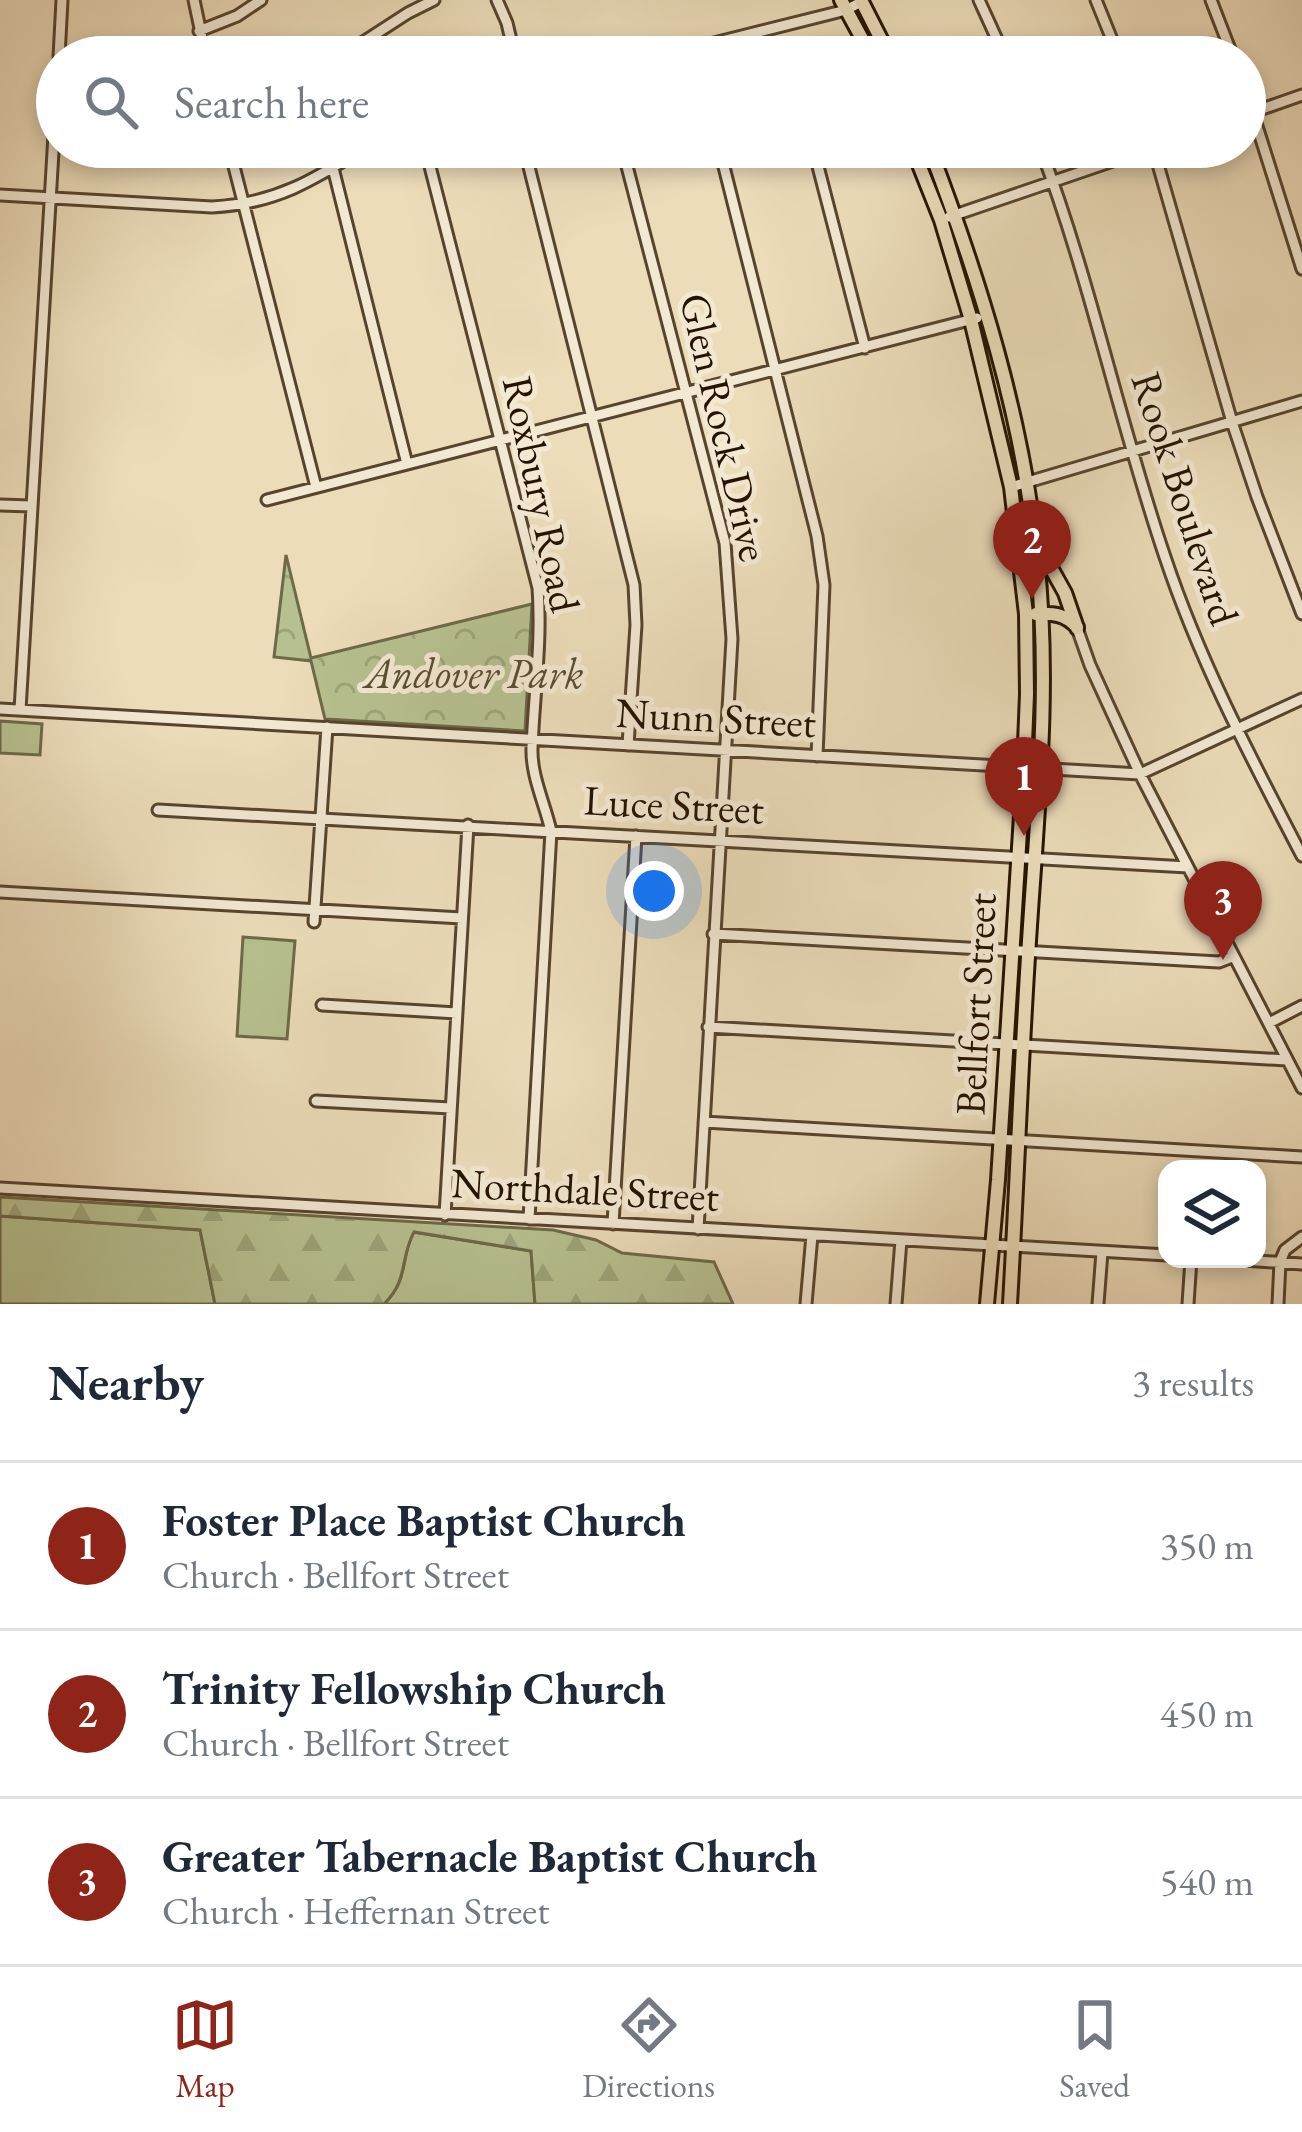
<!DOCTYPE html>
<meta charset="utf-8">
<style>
:root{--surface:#fff;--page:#f6f6f7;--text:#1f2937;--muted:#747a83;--line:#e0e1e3;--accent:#8f2418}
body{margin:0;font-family:"EB Garamond",serif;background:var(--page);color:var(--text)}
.controls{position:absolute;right:36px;bottom:36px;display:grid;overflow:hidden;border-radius:24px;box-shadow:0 6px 18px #0003}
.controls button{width:108px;height:108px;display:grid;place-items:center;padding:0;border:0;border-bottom:3px solid var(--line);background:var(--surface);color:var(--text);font:60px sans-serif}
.you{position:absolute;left:654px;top:891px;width:42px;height:42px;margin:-30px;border:9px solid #fff;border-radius:50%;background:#1a73e8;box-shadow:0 0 0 18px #1a73e833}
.badge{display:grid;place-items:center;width:78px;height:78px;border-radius:50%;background:var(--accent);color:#fff;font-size:39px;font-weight:700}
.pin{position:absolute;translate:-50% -99px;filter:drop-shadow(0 3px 6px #0008)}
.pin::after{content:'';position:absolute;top:63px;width:42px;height:36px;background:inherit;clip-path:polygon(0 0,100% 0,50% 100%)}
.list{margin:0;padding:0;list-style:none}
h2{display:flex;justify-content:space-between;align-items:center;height:156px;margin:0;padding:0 48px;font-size:51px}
h2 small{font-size:39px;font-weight:400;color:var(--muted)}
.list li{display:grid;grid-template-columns:78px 1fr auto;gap:36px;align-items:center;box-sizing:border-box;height:168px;padding:0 48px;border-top:3px solid var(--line)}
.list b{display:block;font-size:45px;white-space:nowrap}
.list p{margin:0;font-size:39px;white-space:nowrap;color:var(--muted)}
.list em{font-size:39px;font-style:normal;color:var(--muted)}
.icon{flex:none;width:66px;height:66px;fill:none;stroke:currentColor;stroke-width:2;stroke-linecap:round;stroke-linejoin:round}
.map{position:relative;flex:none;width:1302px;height:1304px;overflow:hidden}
.search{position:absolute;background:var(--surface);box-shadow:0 6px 18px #0003;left:36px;right:36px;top:36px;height:132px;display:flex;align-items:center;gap:30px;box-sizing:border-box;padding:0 42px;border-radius:66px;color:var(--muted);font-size:45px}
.sheet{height:660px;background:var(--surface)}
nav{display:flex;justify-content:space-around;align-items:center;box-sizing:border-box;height:168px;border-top:3px solid var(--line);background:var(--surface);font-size:33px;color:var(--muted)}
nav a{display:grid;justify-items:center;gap:6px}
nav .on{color:var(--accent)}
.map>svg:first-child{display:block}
.grass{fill:#b7c090;stroke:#6e6948;stroke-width:3}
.forest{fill:url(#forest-firs);stroke:#6e6948;stroke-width:3}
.park{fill:url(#park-crowns);stroke:#6e6948;stroke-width:3}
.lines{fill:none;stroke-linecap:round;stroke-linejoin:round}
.minor-casing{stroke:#57442e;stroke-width:15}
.major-casing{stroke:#251200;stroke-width:18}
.minor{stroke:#f3e8d2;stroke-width:9}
.major{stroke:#ecdcba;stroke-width:12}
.labels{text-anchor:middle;stroke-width:10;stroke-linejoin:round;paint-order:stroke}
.street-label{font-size:42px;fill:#251200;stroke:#f3e8d2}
.park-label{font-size:42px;font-style:italic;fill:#584f32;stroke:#f3e8d2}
</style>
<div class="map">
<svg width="1302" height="1304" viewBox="0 0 1302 1304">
<defs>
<pattern id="forest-firs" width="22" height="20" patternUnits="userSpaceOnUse" patternTransform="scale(3)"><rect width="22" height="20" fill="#b7c090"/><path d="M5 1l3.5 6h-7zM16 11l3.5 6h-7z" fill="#9da47a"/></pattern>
<pattern id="park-crowns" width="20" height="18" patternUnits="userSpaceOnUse" patternTransform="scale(3)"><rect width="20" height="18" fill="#b7c090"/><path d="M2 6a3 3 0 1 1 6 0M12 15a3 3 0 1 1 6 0" fill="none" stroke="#9da47a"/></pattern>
</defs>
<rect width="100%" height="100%" fill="#ecdcba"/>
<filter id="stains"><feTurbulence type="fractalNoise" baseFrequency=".00167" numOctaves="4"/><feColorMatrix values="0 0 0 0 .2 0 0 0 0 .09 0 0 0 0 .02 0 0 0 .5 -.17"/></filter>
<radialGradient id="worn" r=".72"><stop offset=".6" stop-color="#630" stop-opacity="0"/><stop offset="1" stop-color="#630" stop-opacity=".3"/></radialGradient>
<path class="grass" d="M0,721L42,724L40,755L0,753Z
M243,937L295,941L287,1039L237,1036Z
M0,1216L200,1230L215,1304H0Z
M413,1232L531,1251L535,1304H384C409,1279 400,1261 413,1232Z"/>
<path class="forest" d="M0,1197L553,1230L596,1240L622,1253L714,1262L733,1304H535L531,1251L414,1232C399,1261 409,1279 384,1304H215L200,1230L0,1216Z"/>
<path class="park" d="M286,555L311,658L532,604L525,731L325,719L311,661L274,657Z"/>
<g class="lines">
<g class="minor-casing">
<path id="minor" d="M194,0L206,57
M497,0L507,23L515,57
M979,0L1005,57
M1096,0L1119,57
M1211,0L1233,57
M199,31L237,16L261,0
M59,57L62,0
M340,57L408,13L434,0
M658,57L846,10L861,2
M1245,88L1302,269
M1245,115L1302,95
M229,147L316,487
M425,147L538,588C542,642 534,695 532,748C531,776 545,804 551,831L529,1219
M524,147L634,585L636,625L628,745
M622,147L725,543L732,639L698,1229
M719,147L817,536L824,585L817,756
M813,147L865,348
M1040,147C1091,281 1119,422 1165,557C1200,662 1251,758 1302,856
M1153,147L1232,422L1257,497L1302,614
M333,168L407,464
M0,195L212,207C275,204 314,180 366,147
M949,217L1154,147
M1011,487L1302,401
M267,500L977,318
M0,505L31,506
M1077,628L1090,665L1140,774L1302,1088
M0,709L1140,774L1302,699
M20,710L57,84
M158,810L1188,867
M0,892L462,918
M314,922L327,727
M713,934L1219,962L1232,957
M322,1005L457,1013
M1269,1023L1302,1006
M708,1027L1287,1060
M316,1101L451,1108
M704,1122L1302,1157
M0,1188L1167,1255
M445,1215L468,825
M613,1224L636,836
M1228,1259L1302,1264
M806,1304L812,1235
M896,1304L901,1240
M1098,1304L1102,1252
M1188,1304L1191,1259
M1278,1304L1280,1262L1285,1250L1302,1237"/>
</g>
<g class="major-casing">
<path id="major" d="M841,0L872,57
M861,0L890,57
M912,147L941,220L971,320L1011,487L1026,614L1027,694L1024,768L998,1180L987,1304
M929,147C980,280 1023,418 1037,559C1051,686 1037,814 1029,941C1021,1062 1017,1183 1010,1304
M1040,548L1065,593L1077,628
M1036,614C1053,613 1065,614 1077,627"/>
</g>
<use href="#minor" class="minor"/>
<use href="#major" class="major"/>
</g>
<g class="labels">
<g class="street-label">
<text transform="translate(725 427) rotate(77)" y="15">Glen Rock Drive</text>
<text transform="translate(542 494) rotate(78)" y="15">Roxbury Road</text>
<text transform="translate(1186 498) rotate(72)" y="15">Rook Boulevard</text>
<text transform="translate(716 717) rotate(3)" y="15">Nunn Street</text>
<text transform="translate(674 804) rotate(3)" y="15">Luce Street</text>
<text transform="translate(975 1004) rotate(-87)" y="15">Bellfort Street</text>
<text transform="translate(585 1189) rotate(3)" y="15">Northdale Street</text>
</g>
<g class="park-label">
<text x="474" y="688">Andover Park</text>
</g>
</g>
<rect width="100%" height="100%" filter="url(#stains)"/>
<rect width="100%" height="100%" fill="url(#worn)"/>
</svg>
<div class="controls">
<button><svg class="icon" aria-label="layers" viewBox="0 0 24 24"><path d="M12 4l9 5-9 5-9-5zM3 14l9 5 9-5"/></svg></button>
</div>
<div class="you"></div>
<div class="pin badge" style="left:1024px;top:836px">1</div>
<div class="pin badge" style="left:1032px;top:599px">2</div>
<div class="pin badge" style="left:1223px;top:960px">3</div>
<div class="search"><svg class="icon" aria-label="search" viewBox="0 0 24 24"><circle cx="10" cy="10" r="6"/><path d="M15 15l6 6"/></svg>Search here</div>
</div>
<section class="sheet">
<h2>Nearby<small>3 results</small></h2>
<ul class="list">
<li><span class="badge">1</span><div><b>Foster Place Baptist Church</b><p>Church · Bellfort Street</p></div><em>350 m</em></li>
<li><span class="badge">2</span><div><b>Trinity Fellowship Church</b><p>Church · Bellfort Street</p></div><em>450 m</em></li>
<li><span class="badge">3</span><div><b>Greater Tabernacle Baptist Church</b><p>Church · Heffernan Street</p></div><em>540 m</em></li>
</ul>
</section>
<nav>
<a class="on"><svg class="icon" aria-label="map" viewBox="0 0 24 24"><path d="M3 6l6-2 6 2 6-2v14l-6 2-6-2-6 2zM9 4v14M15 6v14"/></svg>Map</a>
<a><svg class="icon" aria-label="directions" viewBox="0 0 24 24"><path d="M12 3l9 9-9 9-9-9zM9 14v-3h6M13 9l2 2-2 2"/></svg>Directions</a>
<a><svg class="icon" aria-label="saved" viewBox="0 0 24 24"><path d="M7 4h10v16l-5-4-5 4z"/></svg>Saved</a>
</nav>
